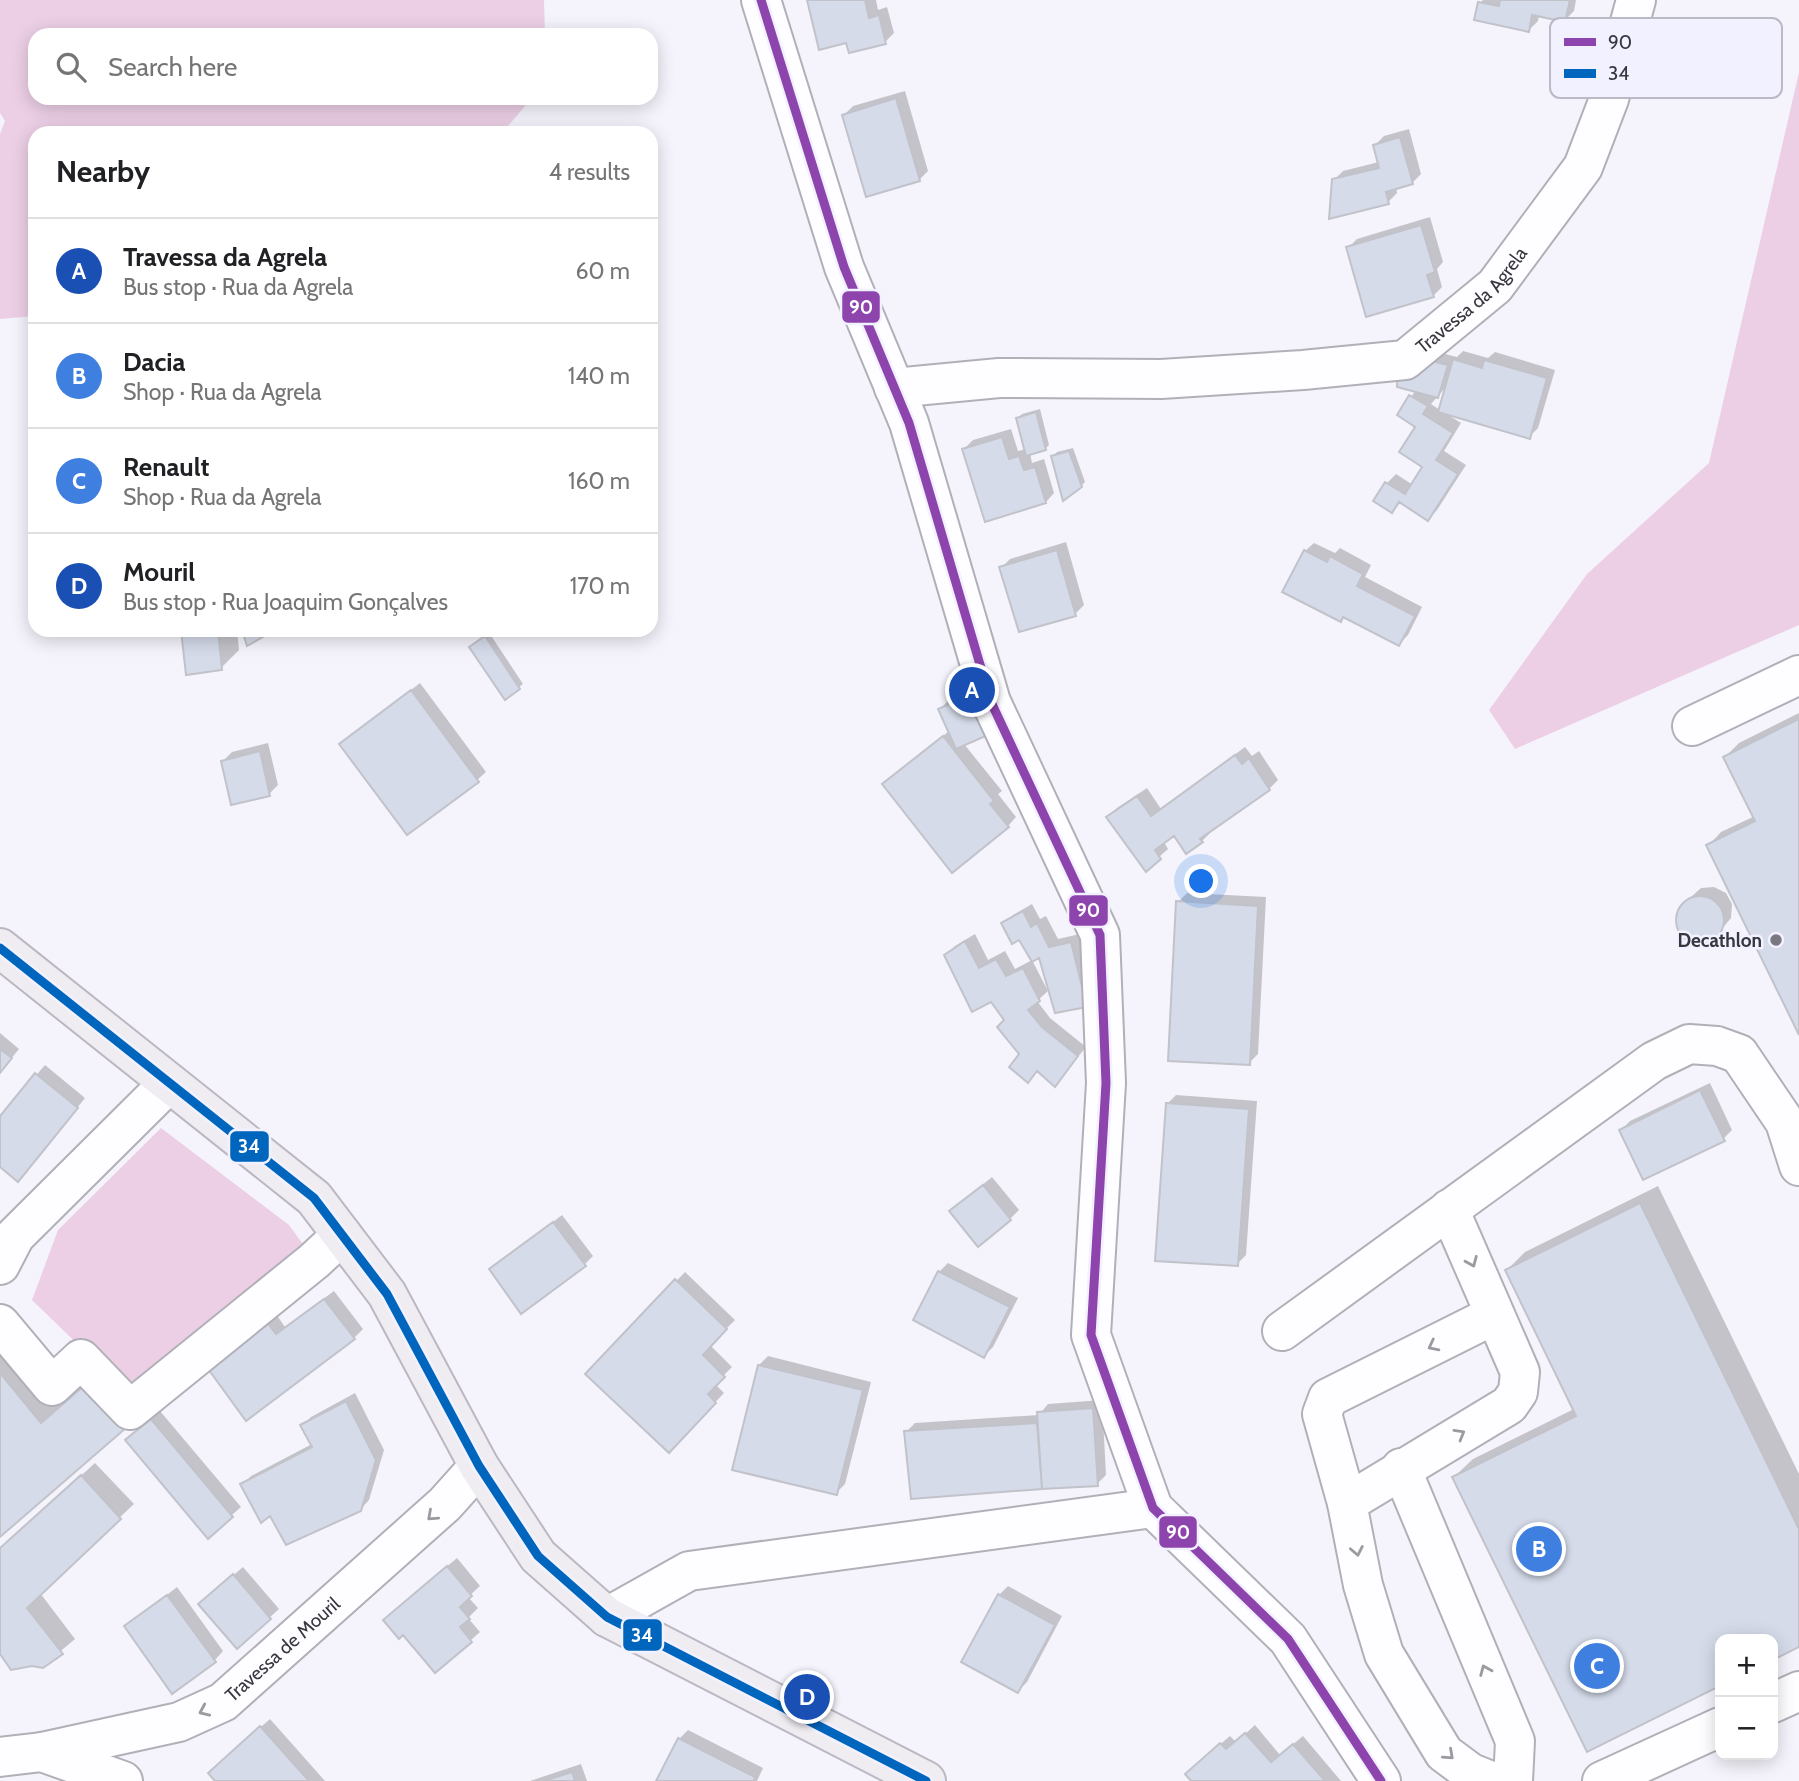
<!DOCTYPE html>
<meta charset="utf-8">
<style>
:root{--surface:#fff;--page:#f6f6f6;--text:#202124;--muted:#757577;--line:#e0e0e0;--accent:#0b8043}
body{margin:0;font-family:Cabin,sans-serif;background:var(--page);color:var(--text)}
.controls{position:absolute;right:21px;bottom:21px;display:grid;overflow:hidden;border-radius:14px;box-shadow:0 4px 18px #0003}
.controls button{width:63px;height:63px;display:grid;place-items:center;padding:0;border:0;border-bottom:2px solid var(--line);background:var(--surface);color:var(--text);font:35px sans-serif}
.you{position:absolute;left:1202px;top:882px;width:24px;height:24px;margin:-18px;border:5px solid #fff;border-radius:50%;background:#1a73e8;box-shadow:0 0 0 10px #1a73e833}
.badge{display:grid;place-items:center;width:46px;height:46px;border-radius:50%;background:var(--accent);color:#fff;font-size:23px;font-weight:700}
.pin{position:absolute;translate:-50% -50%;border:4px solid #fff;box-shadow:0 2px 7px #0006}
.list{margin:0;padding:0;list-style:none}
h2{display:flex;justify-content:space-between;align-items:center;height:91px;margin:0;padding:0 28px;font-size:30px}
h2 small{font-size:23px;font-weight:400;color:var(--muted)}
.list li{display:grid;grid-template-columns:46px 1fr auto;gap:21px;align-items:center;box-sizing:border-box;height:105px;padding:0 28px;border-top:2px solid var(--line)}
.list b{display:block;font-size:26px;white-space:nowrap}
.list p{margin:0;font-size:23px;white-space:nowrap;color:var(--muted)}
.list em{font-size:23px;font-style:normal;color:var(--muted)}
.icon{flex:none;width:38px;height:38px;fill:none;stroke:currentColor;stroke-width:2;stroke-linecap:round;stroke-linejoin:round}
.map{position:relative;flex:none;width:1799px;height:1781px;overflow:hidden}
.search{position:absolute;background:var(--surface);box-shadow:0 4px 18px #0003;left:28px;top:28px;width:630px;height:77px;display:flex;align-items:center;gap:18px;box-sizing:border-box;padding:0 24px;border-radius:21px;color:var(--muted);font-size:26px}
.panel{position:absolute;background:var(--surface);box-shadow:0 4px 18px #0003;left:28px;top:126px;width:630px;height:511px;border-radius:21px}
.map>svg:first-child{display:block}
.green{fill:#eccfe5}
.shadow{fill:#0003;fill-rule:evenodd}
.building{fill:#d5dbe9;stroke:#c1c2ca;stroke-width:2}
.lines{fill:none;stroke-linecap:round;stroke-linejoin:round}
.minor-casing{stroke:#b1b0b8;stroke-width:42}
.major-casing{stroke:#bcb7c3;stroke-width:42}
.minor{stroke:#fefdff;stroke-width:38}
.major{stroke:#f0edf2;stroke-width:38}
.bus-1-casing{stroke:#f2f1ff;stroke-width:14}
.bus-2-casing{stroke:#f2f1ff;stroke-width:14}
.bus-1{stroke:#8e44ad;stroke-width:9}
.bus-2{stroke:#0065bd;stroke-width:9}
.oneway{stroke:#9a9aa0}
.poi-dot{fill:#7a7982;stroke:#f2f1ff;stroke-width:2.5}
.labels{text-anchor:middle;stroke-width:5;stroke-linejoin:round;paint-order:stroke}
.street-label{font-size:19px;fill:#373740;stroke:#f2f1ff}
.poi-label{font-size:19px;font-weight:bold;fill:#373740;stroke:#f2f1ff;text-anchor:end}
.key{fill:#f2f1ff;stroke:#bab9c6;stroke-width:2}
.key-label{font-size:19px;fill:#373740}
.line-badge{stroke:#f2f1ff;stroke-width:2.5}
.badge-label{font-size:19px;text-anchor:middle;font-weight:bold;fill:#fff}
</style>
<div class="map">
<svg width="1799" height="1781" viewBox="0 0 1799 1781">
<rect width="100%" height="100%" fill="#f5f4fc"/>
<path class="green" d="M0,0H544L545,35H35V98H532L502,133H35V316L0,319V134L5,121L0,113Z
M1799,72V625L1515,749L1489,710L1587,574L1709,463Z
M161,1128L289,1225L308,1251L130,1395L32,1300L58,1230Z"/>
<path class="shadow" d="M809,0H876L878,10L887,7L894,33L885,42L847,41Z
M1483,0H1576L1574,11L1565,20L1539,15L1538,21L1529,30L1480,3Z
M905,91L928,171L919,180L844,115L853,106Z
M1409,129L1421,174L1412,183L1396,187L1397,193L1388,202L1334,180L1343,171L1379,162L1375,145L1384,136Z
M1430,217L1443,262L1437,269L1442,287L1433,296L1348,248L1357,239Z
M1429,350L1457,357L1463,351L1488,358L1495,352L1555,370L1538,428L1529,437L1445,413L1461,423L1444,451L1466,465L1437,510L1428,519L1401,502L1392,511L1376,501L1387,483L1396,474L1413,485L1424,467L1417,426L1399,414L1416,390ZM1446,387L1440,410L1431,404Z
M1040,409L1049,445L1045,449L1030,453L1032,463L1044,459L1054,493L1046,502L964,449L973,440L1011,429L1018,451L1026,449L1018,418L1022,414Z
M1073,448L1085,482L1081,486L1053,456L1057,452Z
M1066,542L1084,605L1075,614L1001,568L1010,559Z
M1314,543L1335,553L1340,548L1371,565L1365,577L1422,607L1408,635L1399,644L1344,616L1340,620L1305,551Z
M182,630H237L239,650L221,668Z
M490,634L523,684L505,697L475,643Z
M420,683L486,772L477,780L341,745Z
M979,687L964,744L1002,791L998,794L1016,817L1008,826L894,776L949,731L940,709L949,700Z
M1799,713V1031L1708,846L1721,832L1755,816L1725,757L1739,743Z
M268,743L278,785L269,794L223,761L232,752Z
M1245,747L1252,756L1259,751L1278,780L1269,789L1209,831L1211,832L1202,841L1187,851L1175,834L1164,842L1168,849L1159,857L1108,817L1117,808L1147,788L1161,809Z
M1714,887L1726,893L1732,904L1731,918L1714,938L1702,943L1689,940L1680,931L1677,919L1681,906L1701,888Z
M1187,893L1266,897L1258,1054L1249,1063L1178,902Z
M1032,904L1040,919L1046,916L1058,939L1080,934L1095,997L1086,1006L1040,955L1004,924L1013,915Z
M975,934L988,960L1005,951L1015,969L1032,960L1048,991L1037,1001L1050,1018L1086,1047L1055,1085L1038,1070L1028,1080L1021,1054L1006,1020L991,999L946,955L955,946Z
M0,1033L19,1049L0,1072Z
M45,1065L85,1098L27,1171L0,1165V1118Z
M1710,1083L1732,1130L1723,1139L1621,1130L1630,1121Z
M1176,1095L1257,1101L1246,1255L1237,1264L1167,1104Z
M992,1177L1019,1210L1010,1219L960,1203Z
M1658,1186L1799,1474V1645L1773,1658V1639H1720V1684L1587,1749L1454,1477L1473,1459L1574,1409L1507,1270L1525,1252Z
M562,1215L593,1256L584,1265L491,1270Z
M948,1263L1018,1298L993,1347L984,1356L939,1272Z
M685,1272L735,1320L710,1345L732,1367L715,1384L724,1393L669,1451L588,1374Z
M334,1291L363,1329L354,1338L217,1358L276,1314L285,1327Z
M0,1317L7,1341L60,1406L105,1367L0,1535Z
M768,1356L871,1382L845,1484L836,1493L759,1365Z
M355,1393L384,1450L369,1500L360,1510L270,1514L242,1485L251,1476L312,1444L302,1426L311,1417Z
M1102,1400L1106,1475L1097,1484L913,1497L906,1432L915,1423L1039,1415L1048,1404Z
M160,1411L241,1507L208,1536L136,1431Z
M95,1463L134,1504L40,1593L75,1639L43,1666L0,1651V1549Z
M457,1558L480,1586L468,1597L478,1608L468,1618L480,1632L471,1640L394,1611Z
M243,1567L279,1609L237,1647L209,1596Z
M1008,1586L1062,1616L1027,1682L1018,1691L999,1595Z
M177,1587L223,1651L215,1660L126,1627Z
M270,1719L325,1781H217L219,1764Z
M1255,1725L1280,1755L1303,1736L1341,1781H1193L1196,1765L1230,1736L1236,1742Z
M688,1730L763,1768L757,1781H658L679,1739Z
M581,1764L587,1781H530Z"/>
<path class="building" d="M807,0H865L869,18L879,15L886,44L849,53L846,43L819,50Z
M1500,0H1570L1565,22L1532,15L1529,32L1474,20L1478,2L1499,6Z
M896,98L920,181L866,197L842,115Z
M1400,137L1413,184L1386,192L1389,204L1329,219L1332,179L1379,168L1373,145Z
M1421,225L1435,272L1427,275L1434,297L1366,317L1346,247Z
M1419,358L1448,365L1438,398L1397,387L1398,364Z
M1453,359L1482,368L1484,360L1547,378L1530,439L1438,412Z
M1409,395L1428,406L1423,414L1453,433L1436,460L1458,474L1428,521L1399,502L1392,513L1373,501L1385,482L1405,494L1422,467L1399,452L1415,427L1397,415Z
M1036,412L1046,450L1026,456L1016,418Z
M1002,437L1009,459L1019,456L1024,470L1035,467L1046,503L985,522L962,449Z
M1069,451L1082,487L1063,501L1051,456Z
M1057,550L1076,616L1019,632L999,567Z
M1304,550L1327,562L1330,556L1363,574L1357,586L1415,616L1399,646L1343,617L1341,622L1282,592Z
M181,630H218L222,670L186,675Z
M242,630H275L247,646Z
M485,636L520,689L505,700L469,647Z
M411,690L479,782L407,835L339,744Z
M970,695L988,735L956,749L938,709Z
M1799,719V1035L1706,845L1755,821L1723,757Z
M943,736L994,801L990,804L1009,827L952,873L882,784Z
M260,751L270,796L231,805L221,761Z
M1235,755L1242,764L1249,758L1270,790L1200,839L1203,842L1186,854L1174,836L1155,850L1161,859L1146,872L1106,817L1137,796L1151,816Z
M1676 920a24 24 0 1 1 48 0a24 24 0 1 1-48 0Z
M1176,901L1258,906L1250,1065L1168,1061Z
M1023,911L1031,927L1037,923L1049,947L1071,942L1087,1007L1055,1013L1039,958L1032,962L1019,940L1012,944L1001,923Z
M965,941L979,968L996,959L1006,976L1023,968L1040,1001L1028,1010L1042,1027L1078,1056L1055,1087L1037,1071L1028,1083L1009,1067L1019,1054L997,1027L1004,1020L991,1002L972,1012L944,955Z
M0,1049L12,1058L0,1073Z
M35,1073L78,1108L18,1182L0,1167V1116Z
M1700,1090L1725,1141L1643,1180L1619,1130Z
M1166,1103L1249,1109L1238,1266L1155,1261Z
M983,1185L1011,1220L978,1247L949,1211Z
M1640,1203L1799,1529V1647L1773,1660V1639H1720V1686L1587,1752L1452,1477L1576,1416L1505,1270Z
M553,1222L586,1266L521,1314L489,1269Z
M938,1271L1010,1307L984,1358L913,1320Z
M675,1279L727,1329L703,1355L725,1377L708,1394L716,1403L669,1453L585,1374Z
M324,1299L355,1339L246,1421L206,1366L267,1322L276,1334Z
M758,1365L863,1390L837,1495L732,1470Z
M0,1373L41,1423L86,1384L126,1428L0,1537Z
M346,1401L376,1460L361,1511L286,1545L270,1516L261,1523L240,1484L312,1447L300,1425Z
M1093,1408L1098,1486L1042,1489L1037,1412Z
M151,1419L233,1517L208,1539L125,1440Z
M1037,1423L1042,1489L911,1499L904,1431Z
M81,1475L121,1519L27,1608L63,1654L43,1668L32,1666L11,1670L0,1654V1548Z
M447,1566L472,1596L460,1607L470,1619L460,1627L472,1642L435,1673L403,1635L399,1639L383,1620Z
M233,1574L271,1619L237,1649L198,1604Z
M998,1594L1055,1625L1018,1693L961,1662Z
M167,1595L216,1662L172,1694L124,1626Z
M260,1726L309,1781H215L208,1773Z
M1245,1733L1271,1762L1293,1744L1325,1781H1191L1185,1774L1220,1743L1226,1749Z
M678,1738L755,1777L754,1781H656Z
M572,1772L575,1781H544Z"/>
<g class="lines">
<g class="minor-casing">
<g id="minor">
<path d="M761,0L844,267L909,423L991,702L1100,935L1106,1083L1091,1335L1153,1508L1288,1639L1381,1781"/>
<path id="s1" d="M894,388L999,378L1161,379L1303,370L1405,360L1495,286L1583,167L1609,99L1636,0"/>
<path d="M1692,726L1799,675"/>
<path d="M0,1265L15,1236L169,1083"/>
<path d="M0,1324L52,1386L81,1359L130,1410L314,1261L342,1235"/>
<path d="M1282,1331L1654,1061L1689,1044L1717,1046L1739,1054L1785,1122L1799,1166"/>
<path d="M1401,1468L1515,1741L1513,1781"/>
<path d="M1347,1503L1509,1405L1518,1392L1520,1372L1449,1209"/>
<path d="M607,1617L689,1571L1153,1508"/>
<path d="M1773,1703L1799,1691"/>
<path id="s2" d="M42,1752L179,1722L223,1702L445,1504L479,1466"/>
<path d="M0,1757L42,1752L123,1781"/>
<path d="M1491,1781L1471,1773L1444,1753L1384,1654L1363,1585L1347,1503L1322,1414L1328,1398L1494,1315"/>
<path d="M1602,1781L1720,1727"/>
</g>
</g>
<g class="major-casing">
<path id="major" d="M0,948L314,1198L387,1294L479,1466L538,1556L607,1617L926,1781"/>
</g>
<use href="#minor" class="minor"/>
<use href="#major" class="major"/>
<g class="bus-1-casing">
<path id="bus-1" d="M761,0L844,267L909,423L991,702L1100,935L1106,1083L1091,1335L1153,1508L1288,1639L1381,1781"/>
</g>
<g class="bus-2-casing">
<path id="bus-2" d="M0,948L314,1198L387,1294L479,1466L538,1556L607,1617L926,1781"/>
</g>
<use href="#bus-1" class="bus-1"/>
<use href="#bus-2" class="bus-2"/>
</g>
<defs><path id="oneway-chevron" d="M-2-3.5L2.5 0L-2 3.5" fill="none" stroke-width="1.6" stroke-linecap="round" stroke-linejoin="round" transform="scale(1.75)"/></defs>
<g class="oneway">
<use href="#oneway-chevron" transform="translate(1472 1262) rotate(67)"/>
<use href="#oneway-chevron" transform="translate(1433 1346) rotate(153)"/>
<use href="#oneway-chevron" transform="translate(1460 1434) rotate(-30)"/>
<use href="#oneway-chevron" transform="translate(432 1516) rotate(138)"/>
<use href="#oneway-chevron" transform="translate(1357 1551) rotate(79)"/>
<use href="#oneway-chevron" transform="translate(1485 1670) rotate(-113)"/>
<use href="#oneway-chevron" transform="translate(204 1711) rotate(156)"/>
<use href="#oneway-chevron" transform="translate(1449 1755) rotate(42)"/>
</g>
<circle class="poi-dot" cx="1776" cy="940" r="7"/>
<g class="labels">
<g class="street-label">
<text dy="7" stroke="none"><textPath href="#s1" startOffset="602">Travessa da Agrela</textPath></text>
<text dy="7" stroke="none"><textPath href="#s2" startOffset="268">Travessa de Mouril</textPath></text>
</g>
<g class="poi-label">
<text x="1762" y="947">Decathlon</text>
</g>
</g>
<rect x="1550" y="18" width="232" height="80" rx="10" class="key"/>
<rect x="1564" y="38" width="32" height="8" fill="#8e44ad"/>
<rect x="1564" y="69" width="32" height="9" fill="#0065bd"/>
<g class="key-label">
<text x="1608" y="49">90</text>
<text x="1608" y="80">34</text>
</g>
<g class="line-badge">
<rect x="841" y="290" width="40" height="34" rx="7" fill="#8e44ad"/>
<rect x="1068" y="894" width="41" height="33" rx="7" fill="#8e44ad"/>
<rect x="229" y="1130" width="41" height="33" rx="7" fill="#0065bd"/>
<rect x="1158" y="1515" width="40" height="34" rx="7" fill="#8e44ad"/>
<rect x="622" y="1618" width="41" height="34" rx="7" fill="#0065bd"/>
</g>
<g class="badge-label">
<text x="861" y="314">90</text>
<text x="1088" y="917">90</text>
<text x="249" y="1153">34</text>
<text x="1178" y="1539">90</text>
<text x="642" y="1642">34</text>
</g>
</svg>
<div class="controls">
<button>+</button>
<button>−</button>
</div>
<div class="you"></div>
<div class="pin badge" style="left:972px;top:690px;background:#1a4fb4">A</div>
<div class="pin badge" style="left:1539px;top:1549px;background:#3f7fe0">B</div>
<div class="pin badge" style="left:1597px;top:1666px;background:#3f7fe0">C</div>
<div class="pin badge" style="left:807px;top:1697px;background:#1a4fb4">D</div>
<div class="search"><svg class="icon" aria-label="search" viewBox="0 0 24 24"><circle cx="10" cy="10" r="6"/><path d="M15 15l6 6"/></svg>Search here</div>
<section class="panel">
<h2>Nearby<small>4 results</small></h2>
<ul class="list">
<li><span class="badge" style="background:#1a4fb4">A</span><div><b>Travessa da Agrela</b><p>Bus stop · Rua da Agrela</p></div><em>60 m</em></li>
<li><span class="badge" style="background:#3f7fe0">B</span><div><b>Dacia</b><p>Shop · Rua da Agrela</p></div><em>140 m</em></li>
<li><span class="badge" style="background:#3f7fe0">C</span><div><b>Renault</b><p>Shop · Rua da Agrela</p></div><em>160 m</em></li>
<li><span class="badge" style="background:#1a4fb4">D</span><div><b>Mouril</b><p>Bus stop · Rua Joaquim Gonçalves</p></div><em>170 m</em></li>
</ul>
</section>
</div>
